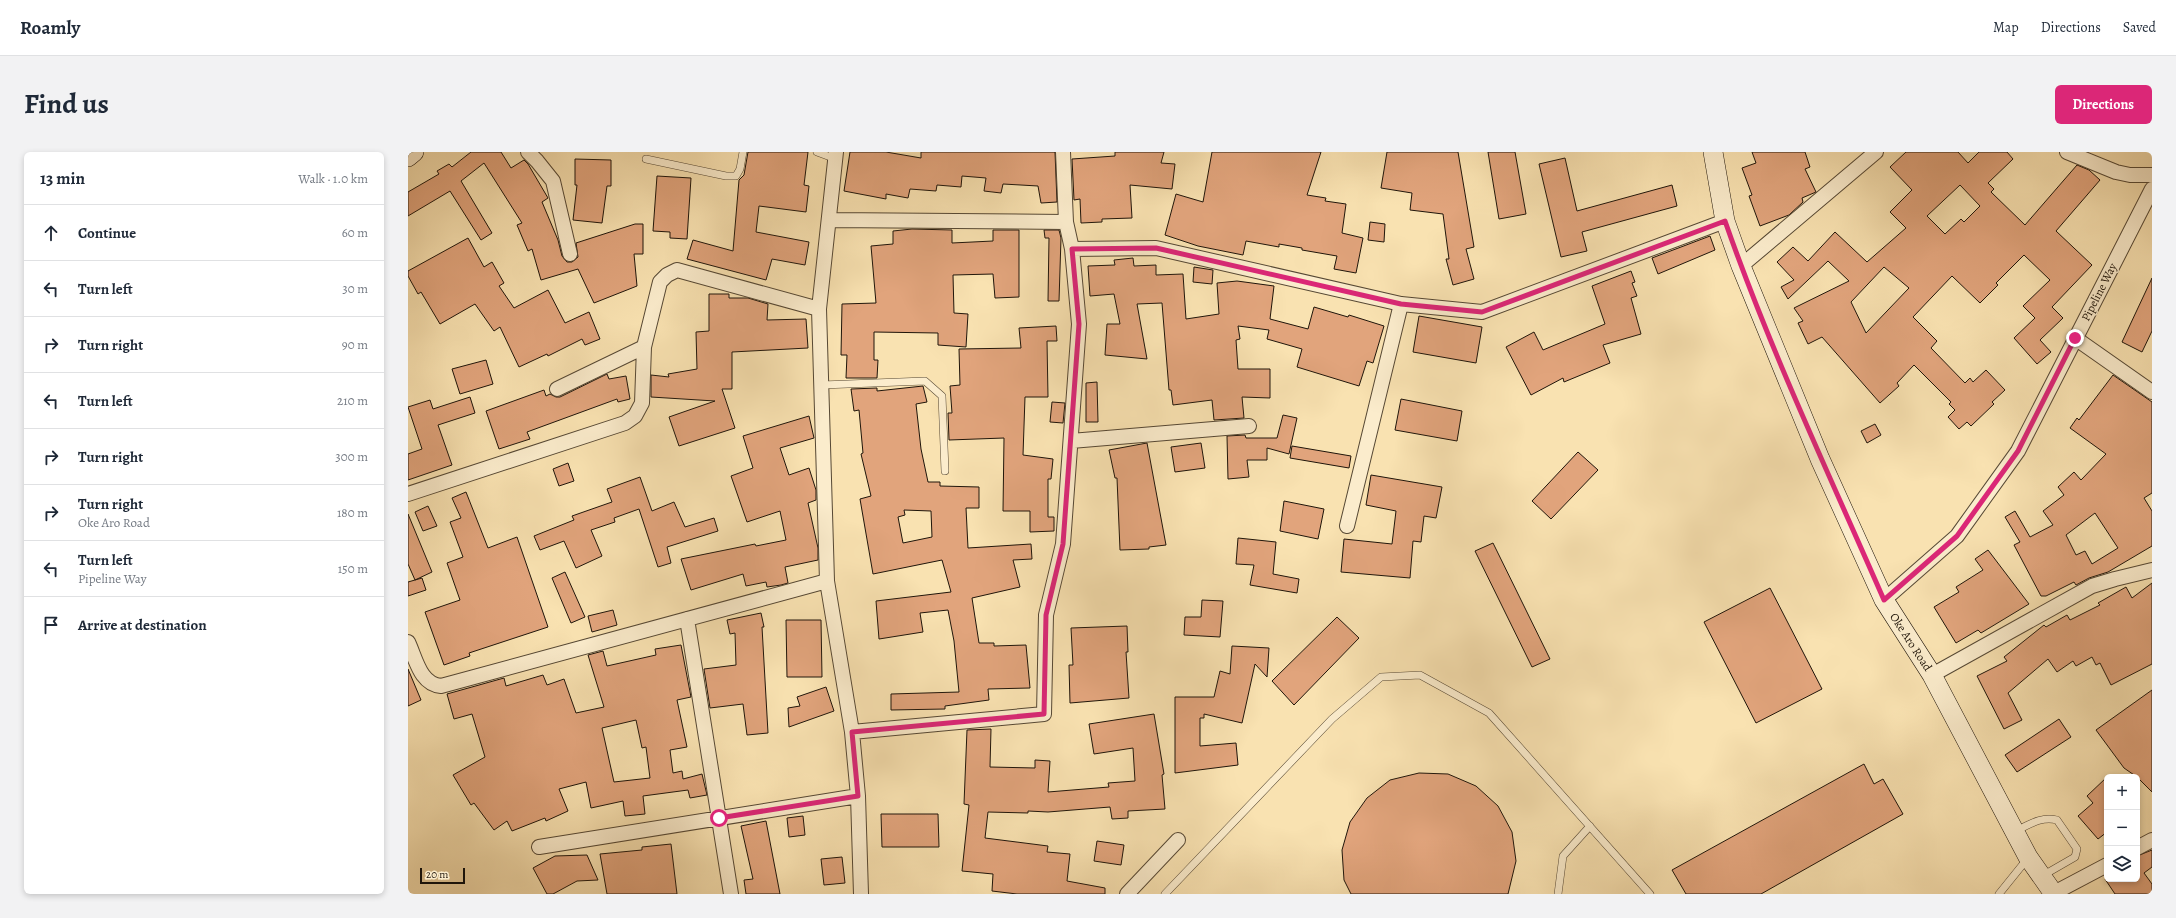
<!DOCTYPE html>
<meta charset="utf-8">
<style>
:root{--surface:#fff;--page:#f2f2f3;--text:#1f2937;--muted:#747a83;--line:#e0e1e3;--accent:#db2777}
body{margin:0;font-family:Alegreya,serif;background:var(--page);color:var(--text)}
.controls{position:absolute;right:12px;bottom:12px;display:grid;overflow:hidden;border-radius:6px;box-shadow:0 2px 6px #0003}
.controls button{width:36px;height:36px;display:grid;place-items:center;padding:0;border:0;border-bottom:1px solid var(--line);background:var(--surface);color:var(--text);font:20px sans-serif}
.scale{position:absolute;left:12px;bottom:10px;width:45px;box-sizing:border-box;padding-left:4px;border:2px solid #1f150a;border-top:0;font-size:11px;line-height:14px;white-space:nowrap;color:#1f150a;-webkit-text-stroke:3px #fbeccc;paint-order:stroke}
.stop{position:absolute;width:12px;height:12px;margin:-9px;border:3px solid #db2777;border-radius:50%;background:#fff}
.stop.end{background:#db2777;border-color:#fff;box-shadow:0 1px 4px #0008}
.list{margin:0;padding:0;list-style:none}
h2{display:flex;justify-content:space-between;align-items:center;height:52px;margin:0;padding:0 16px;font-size:17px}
h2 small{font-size:13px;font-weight:400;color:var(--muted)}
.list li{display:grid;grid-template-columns:26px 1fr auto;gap:12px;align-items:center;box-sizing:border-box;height:56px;padding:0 16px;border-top:1px solid var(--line)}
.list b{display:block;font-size:15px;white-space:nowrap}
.list p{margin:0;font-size:13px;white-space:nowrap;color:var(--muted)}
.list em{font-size:13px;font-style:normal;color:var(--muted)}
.icon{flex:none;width:22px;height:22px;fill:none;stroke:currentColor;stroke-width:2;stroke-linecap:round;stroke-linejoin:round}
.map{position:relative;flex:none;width:1744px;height:742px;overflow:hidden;border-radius:6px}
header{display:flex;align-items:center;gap:24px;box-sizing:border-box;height:56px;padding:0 20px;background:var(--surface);border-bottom:1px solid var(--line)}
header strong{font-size:19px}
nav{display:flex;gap:22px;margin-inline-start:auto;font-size:14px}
.intro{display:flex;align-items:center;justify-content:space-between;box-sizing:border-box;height:96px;padding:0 24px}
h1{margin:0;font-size:28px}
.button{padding:10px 18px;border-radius:6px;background:var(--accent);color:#fff;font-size:14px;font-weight:700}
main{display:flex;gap:24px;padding:0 24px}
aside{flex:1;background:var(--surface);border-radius:6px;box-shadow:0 2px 6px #0003}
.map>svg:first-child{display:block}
.building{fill:#e1a47c;stroke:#1f150a;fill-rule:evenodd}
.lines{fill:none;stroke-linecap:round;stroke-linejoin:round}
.lane-casing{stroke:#564834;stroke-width:8}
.street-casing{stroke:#564834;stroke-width:16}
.secondary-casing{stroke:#1f150a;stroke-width:20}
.lane{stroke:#fbeccc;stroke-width:7}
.street{stroke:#fbeccc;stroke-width:14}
.secondary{stroke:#fbeccc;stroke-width:19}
.route{stroke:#db2777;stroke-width:5}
.labels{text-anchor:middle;stroke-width:3;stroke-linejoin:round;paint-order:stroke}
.street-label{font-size:12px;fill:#1f150a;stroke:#fbeccc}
</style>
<header>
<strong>Roamly</strong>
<nav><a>Map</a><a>Directions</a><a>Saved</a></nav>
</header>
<div class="intro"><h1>Find us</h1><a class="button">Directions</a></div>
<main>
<aside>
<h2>13 min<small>Walk · 1.0 km</small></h2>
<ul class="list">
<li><svg class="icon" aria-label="ahead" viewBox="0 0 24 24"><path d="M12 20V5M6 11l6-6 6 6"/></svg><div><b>Continue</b></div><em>60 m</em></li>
<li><svg class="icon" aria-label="left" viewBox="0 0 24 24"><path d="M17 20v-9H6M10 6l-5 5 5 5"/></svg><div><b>Turn left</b></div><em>30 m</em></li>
<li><svg class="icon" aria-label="right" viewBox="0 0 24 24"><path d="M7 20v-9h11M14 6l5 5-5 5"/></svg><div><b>Turn right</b></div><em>90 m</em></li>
<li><svg class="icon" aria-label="left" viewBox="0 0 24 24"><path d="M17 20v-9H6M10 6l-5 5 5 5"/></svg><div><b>Turn left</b></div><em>210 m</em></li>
<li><svg class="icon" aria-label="right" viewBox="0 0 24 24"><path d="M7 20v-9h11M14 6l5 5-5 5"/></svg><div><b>Turn right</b></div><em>300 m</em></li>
<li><svg class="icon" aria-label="right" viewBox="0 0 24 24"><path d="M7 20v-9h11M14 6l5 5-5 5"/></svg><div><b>Turn right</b><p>Oke Aro Road</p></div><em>180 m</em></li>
<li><svg class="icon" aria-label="left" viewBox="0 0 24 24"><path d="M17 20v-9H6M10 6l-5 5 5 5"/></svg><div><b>Turn left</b><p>Pipeline Way</p></div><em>150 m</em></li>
<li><svg class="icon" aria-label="arrive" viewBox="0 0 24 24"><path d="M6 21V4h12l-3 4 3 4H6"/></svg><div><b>Arrive at destination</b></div></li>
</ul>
</aside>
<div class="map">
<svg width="1744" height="742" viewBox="0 0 1744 742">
<rect width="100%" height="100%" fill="#f9e2b1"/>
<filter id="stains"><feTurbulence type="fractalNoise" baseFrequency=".005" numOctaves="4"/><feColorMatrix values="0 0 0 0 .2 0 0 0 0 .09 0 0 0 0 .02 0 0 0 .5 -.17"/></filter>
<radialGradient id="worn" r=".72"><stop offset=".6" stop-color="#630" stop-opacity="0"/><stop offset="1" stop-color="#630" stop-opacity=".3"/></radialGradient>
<path class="building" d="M63,0H93L103,16L116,8L120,12L140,46L134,50L150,88L154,104L159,110H164L170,105L168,91L227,72H235V102H226L229,134L186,151L170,117L133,128L124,97L120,99L109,73L114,71L76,11L53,29L84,81L73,88L42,39L0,64V40L31,22L29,19L41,12L44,15Z
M340,0H400L396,33L401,34L398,60L351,54L348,80L401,90L397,113L364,107L358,128L279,107L285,88L325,99L331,28L336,23Z
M442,0H478L513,6V0H647L649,50L633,51L630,34L595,32L593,41L576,39L578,26L554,24L553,35L529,33L528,39L502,37L500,46L478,42V47L436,39Z
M707,0H756L753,11L767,12L764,37L722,33L724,66L694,67V70L673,71L672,47L666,48L664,7L707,4Z
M804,0H913L899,43L918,46L917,49L938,52L934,81L955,86L948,121L926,117L929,104L894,98V96L871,92V95L838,89L835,103L790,94L757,83L768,42L795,50Z
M979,0H1050L1066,95L1058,97L1066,127L1045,133L1038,107H1041L1035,62L1002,58L1004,41L973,36Z
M1080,0H1107L1118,62L1091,67Z
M1344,0H1397L1402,15L1397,17L1408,40L1394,46L1395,50L1381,63L1352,74L1341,44L1344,43L1334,16L1348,11Z
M1498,0H1550L1560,11L1571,0H1599L1605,7L1580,31L1586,37L1583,40L1617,73L1669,13L1681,18L1692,28L1648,79L1684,113L1644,155L1655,166L1632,188L1643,200L1629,212L1606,186L1627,166L1615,154L1642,128L1616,103L1588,131L1590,133L1572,151L1544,124L1505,165L1529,189L1523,196L1557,231L1562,226L1565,230L1578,218L1597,238L1584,250L1586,252L1563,274L1559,270L1551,277L1540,265L1547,258L1541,252L1543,250L1506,213L1489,231L1491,234L1472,251L1414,185L1400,192L1390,171L1395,169L1386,156L1441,129L1420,109L1380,147L1373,135L1386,128L1369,110L1385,95L1400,109L1427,80L1459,110L1498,76L1482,60L1504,38L1482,15ZM1552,33L1572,54L1556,70L1553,67L1537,82L1519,64ZM1476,115L1501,136L1458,181L1443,150Z
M1157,6L1169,59L1264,33L1269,54L1174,80L1179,99L1153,105L1131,12Z
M167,7L203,8V34H199L194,71L165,68L169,33H167Z
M249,24L283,26L279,87L262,86V80L245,79Z
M962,70L977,72L976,90L960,88Z
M504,77L544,78V91L585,89V78H611V145L587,146L585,122L545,123L546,161L560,162L558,195L530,193V181L466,180V208H470L469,226H438L439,203H433L434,152L468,151L463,94L485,92V79Z
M636,78H651L653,86L651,149H640L641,86H637Z
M1302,84L1307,98L1250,122L1244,106Z
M60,86L76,115L84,110L96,131L91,134L106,156L140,138L157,171L181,160L192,187L177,193L174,187L140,204L139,202L111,215L92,175L86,179L67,152L32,172L13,140L10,142L0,124V119Z
M725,106L726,114L748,113V123L775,122L778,167L811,162L809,131L829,129L866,134L862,167L900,177L906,155L940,165L941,163L976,174L965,211L959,209L951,234L889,215L894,197L859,187L861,178L830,174L832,187L828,188L830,217H862V246L834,245L836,266L806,268L804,248L765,253L763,238H761L754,151L729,152L739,207L697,203L699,172H712L706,142L682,144L680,114L707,113L706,108Z
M786,115L805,118L804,132L785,130Z
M1223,119L1227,130L1224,131L1229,144L1223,146L1233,182L1195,193L1202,211L1156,230L1155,226L1123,243L1098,195L1126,180L1135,198L1197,172L1184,134Z
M1744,126V179L1734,200L1714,190Z
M301,142H321V146H340L360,152L359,168L398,167L400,196L324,200V237H314L327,276L271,294L261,265L307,249L243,245V223L261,225L260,222L289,217L288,180L301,179Z
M1011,164L1074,175L1068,211L1005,200Z
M648,174L649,189H639L640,245H617L615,303L645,307L643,327H640V365H646V379L622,380V359H595L596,286L541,288L540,261H544L542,234L552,233L551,197L613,196L611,176Z
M78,208L85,232L52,242L44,217Z
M199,222L201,227L218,224L222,247L210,250L209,247L119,280L122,287L91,297L78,259L136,238L138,244L142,242L148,245H152Z
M1705,223L1744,250V341L1736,346L1744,359V394L1700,420L1681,426L1668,433L1666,430L1638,444H1633L1606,393L1612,390L1597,365L1607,359L1622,385L1645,373L1635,359L1656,343L1650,335L1666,320L1673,328L1698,302L1662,276L1669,266L1671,268ZM1687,361L1710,396L1684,412L1677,399L1668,403L1658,383Z
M689,230L690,270H678V231Z
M515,234L519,250L508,252L513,297L520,330H532V334L571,335V356H558L560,396L623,392L624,407L605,408L612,435L564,446L571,491H586V494L618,493L622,536L580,537L581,548L537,554V557L483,558V542L551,540L546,489L540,458L512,461L515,480L471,487L468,449L543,440L534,408L465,422L452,347L463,344L453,302L455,301L451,258L446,259L443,237L469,236V239ZM496,358L523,359L524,385L495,391L490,365L497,363Z
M62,245L67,261L30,273L44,313L0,328V302L14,297L0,255L22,248L25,257Z
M993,247L1054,259L1049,289L987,278Z
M644,250L657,251L655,271L642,270Z
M875,263L889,266L881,302L859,296V308H839L841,325L820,327L819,284L837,283L838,286H869Z
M401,264L406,286L372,296L381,323L401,316L408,338V348L400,351L410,396V408L377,415L380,431L373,433L359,435L358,430L338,434L335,422L283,438L273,407L347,392L348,394L378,388L372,359L339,370L323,324L345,316L335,284Z
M1467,272L1473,283L1459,291L1453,279Z
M739,291L758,393L741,395V397L712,398L709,326H707L701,298Z
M793,291L797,316L767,320L763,295Z
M884,294L943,304L941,316L882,306Z
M1170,300L1190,318L1143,367L1124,349Z
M160,311L166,329L151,334L145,317Z
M963,323L1034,335L1028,366L1016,364L1013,390L1005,389L1002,426L933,420L936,387L984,392L988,359L958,353Z
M232,325L244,359L266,350L277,375L306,366L310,379L259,395L263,411L250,415L231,357L206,366L207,370L183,378L194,404L168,416L156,389L132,398L126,384L166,368L164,364L204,350L199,337Z
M58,340L80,396L109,385L140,475L61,501L62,504L36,513L17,460L52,448L39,411L55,405L42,370L53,366L44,346Z
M876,349L916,357L910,387L872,379Z
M20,354L29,374L15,379L7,360Z
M0,362L24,420L7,428L0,412Z
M830,386L868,390L865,422L891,427L889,441L842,433L846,413L828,412Z
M1085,391L1142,507L1124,515L1067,399Z
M1580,398L1621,452L1573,481L1570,478L1548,491L1526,455L1551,440L1548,435L1575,418L1567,407Z
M157,420L177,465L163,471L144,426Z
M14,426L18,438L0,444V430Z
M1744,431V512L1703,533L1692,511L1688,513L1684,505L1668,514L1665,509L1649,520L1640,507L1600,541L1614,568L1596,577L1569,524L1599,509L1596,505L1636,473L1638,475L1659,463L1662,468L1692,453L1690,451L1718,435L1724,446Z
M1362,436L1414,537L1348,571L1296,470Z
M794,448L815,449L812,485L776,483L777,465H793Z
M205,458L209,473L184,480L180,464Z
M353,461L356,475H354L360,581L339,583L335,552L302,556L296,517L328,513L327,481L322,482L319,468Z
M929,465L951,486L886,553L864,529Z
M378,468H413L414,525H379Z
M719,474L720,500H718L721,546L662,551L661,513H665L663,476Z
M273,493L283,545L269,548L279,595L262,598L265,621L274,619L275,627L294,622L299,643L282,646L280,638L235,644L237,662L217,664L215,649L183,656L178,630L151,637L160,659L138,669L137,666L104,679L99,669L86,678L66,651L63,653L45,623L77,605L64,562L46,567L39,542L96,526L98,534L135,523L139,533L156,527L168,561L196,555L180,503L195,499L199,514L248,503L247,497ZM228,568L234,596L238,595L242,626L206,630L194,576Z
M824,494L861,496L859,525L847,512L834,571L796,562V566H792V594L828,591L830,613L767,621V545H806L812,519L822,522Z
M0,517L13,548L0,554Z
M418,535L426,559L381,575L380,556L392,554L389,545Z
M1744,538V640L1729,625L1716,616L1688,578Z
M746,562L756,622L754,623L757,657L720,659V666L704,667L702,655L640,660L620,659V661L580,660L577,686L640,694L639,700L662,702L659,729L697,736V742H609L584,739L585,722L554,719L561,653L556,652L559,578L583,577L582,615L627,616V608L642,609L640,640L701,635L700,631L727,629L725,596L686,602L681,572Z
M1651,567L1663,585L1609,620L1597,603Z
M1456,612L1466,632L1475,627L1495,662L1353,742H1278L1264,718Z
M1011,621L1040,622L1068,634L1090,654L1104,680L1108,709L1100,742H943L936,728L934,698L942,670L959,646L982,628Z
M1699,625V680L1690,687L1670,664L1685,651L1679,644Z
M473,662H530L531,695H474Z
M395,664L397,683L381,685L379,666Z
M358,669L372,742H338L336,728L345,727L333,674Z
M689,689L716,693L713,713L686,709Z
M263,692L269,742H199L192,702L234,698V695Z
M1744,698V715L1736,721L1744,732V742H1707L1697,727H1729V704Z
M179,703L190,728L169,729L145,742H139L125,716L147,704Z
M434,705L437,731L416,733L413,707Z"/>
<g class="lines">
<g class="lane-casing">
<path id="lane" d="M409,0L428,7
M238,7L318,24H328L332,17L335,0
M414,233L517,229L534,244L537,319
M1608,679C1622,672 1634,664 1649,668L1669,697L1667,705L1634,724
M757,742L924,567L973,525L1012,523L1081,561L1242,742
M1150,742L1155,704L1182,674
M1591,742L1620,706"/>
</g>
<g class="street-casing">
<path id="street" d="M120,0L129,9L145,29L162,102
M428,0L411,157L419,429L444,580L450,644L453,742
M1659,0L1708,20L1722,23H1744
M422,68L658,70
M664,97L748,96L993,152L1074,160L1317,69
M1333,114L1468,0
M1667,186L1744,240
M149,237L236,195
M663,289L841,274
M0,342L217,271L227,264L234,251L236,195L252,130L259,123L269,118L411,157
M939,374L993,152
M1476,448L1549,384L1610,299L1744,37
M279,467L323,742
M0,490C8,507 12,532 33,534L419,429
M1524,523L1684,434L1707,427L1744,418
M444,580L636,562L638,463L655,392L671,172L664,97L658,70L655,0
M131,695L450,644
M1729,696L1744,688
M1646,741L1699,713
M719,742L770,688"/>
</g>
<g class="secondary-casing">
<path id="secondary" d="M1305,0L1317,69L1333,114L1412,307L1476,448L1524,523L1620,705L1646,742
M0,5L6,0"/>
</g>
<use href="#lane" class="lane"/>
<use href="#street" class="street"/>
<use href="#secondary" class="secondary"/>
</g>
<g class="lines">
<path class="route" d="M311,666L450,644L444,580L636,562L638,463L655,392L671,172L664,97L748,96L993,152L1074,160L1317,69C1362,198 1421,322 1476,448L1549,384L1610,299L1667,186"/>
</g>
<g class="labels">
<g class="street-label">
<text transform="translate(1691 140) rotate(-63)" y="4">Pipeline Way</text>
<text transform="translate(1503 490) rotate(57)" y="4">Oke Aro Road</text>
</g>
</g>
<rect width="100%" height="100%" filter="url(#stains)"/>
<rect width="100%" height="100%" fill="url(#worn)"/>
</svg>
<div class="controls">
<button>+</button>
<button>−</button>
<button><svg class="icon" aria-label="layers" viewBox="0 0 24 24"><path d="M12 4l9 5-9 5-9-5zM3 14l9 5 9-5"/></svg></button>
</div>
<div class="scale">20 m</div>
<div class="stop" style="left:311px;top:666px"></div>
<div class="stop end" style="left:1667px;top:186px"></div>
</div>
</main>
